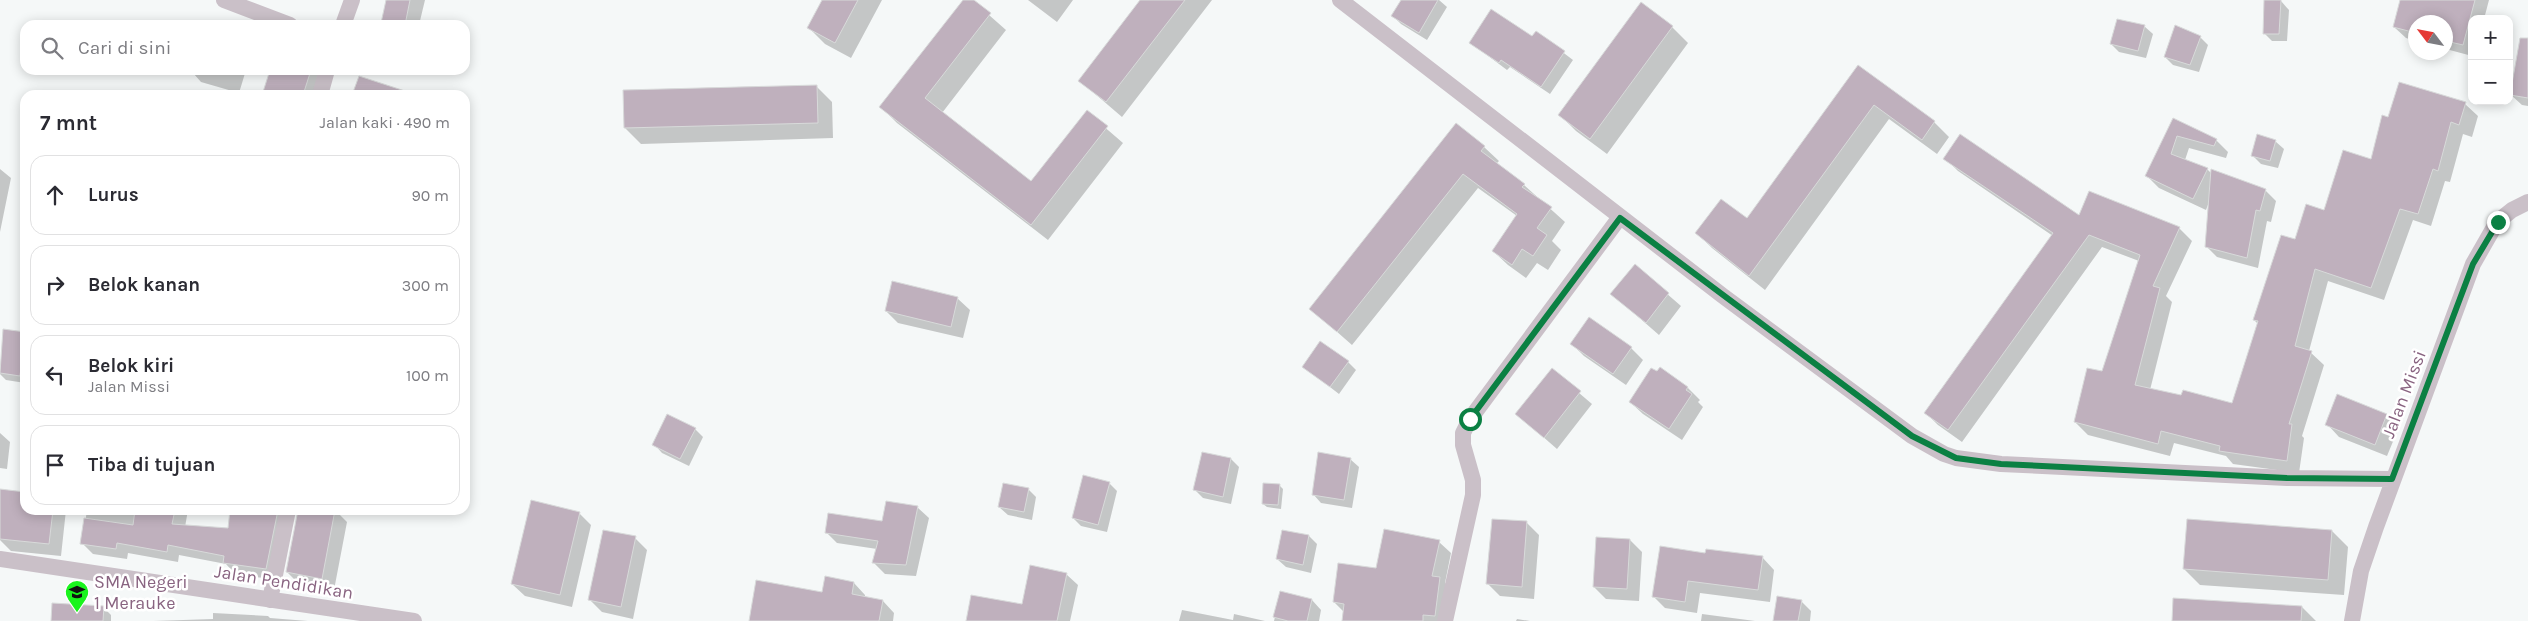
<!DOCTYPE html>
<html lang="id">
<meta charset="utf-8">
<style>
:root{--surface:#fff;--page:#f2f2f3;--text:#2b2b33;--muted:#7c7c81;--line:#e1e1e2}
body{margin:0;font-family:Karla,sans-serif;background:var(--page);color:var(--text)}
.controls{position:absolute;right:15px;top:15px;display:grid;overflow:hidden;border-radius:10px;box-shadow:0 2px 12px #0003}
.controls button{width:45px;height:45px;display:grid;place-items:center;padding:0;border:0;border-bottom:1px solid var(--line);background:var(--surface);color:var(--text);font:25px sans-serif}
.compass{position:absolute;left:2408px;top:15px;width:45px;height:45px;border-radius:50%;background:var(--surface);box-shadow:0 2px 12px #0003;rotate:302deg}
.stop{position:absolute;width:15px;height:15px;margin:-11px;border:4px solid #0b8043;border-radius:50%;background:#fff}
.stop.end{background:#0b8043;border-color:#fff;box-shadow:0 1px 5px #0008}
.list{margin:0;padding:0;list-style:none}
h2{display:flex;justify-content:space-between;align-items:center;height:65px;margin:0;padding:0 20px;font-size:21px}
h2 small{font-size:16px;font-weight:400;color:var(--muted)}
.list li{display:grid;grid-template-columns:32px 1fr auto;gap:15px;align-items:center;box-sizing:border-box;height:80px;margin:0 10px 10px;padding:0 10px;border:1px solid var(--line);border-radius:15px}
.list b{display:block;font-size:19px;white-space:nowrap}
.list p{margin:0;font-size:16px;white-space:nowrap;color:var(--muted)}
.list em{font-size:16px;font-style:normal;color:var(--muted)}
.icon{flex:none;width:28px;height:28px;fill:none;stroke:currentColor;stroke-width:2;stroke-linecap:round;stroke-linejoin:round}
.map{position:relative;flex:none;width:2528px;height:621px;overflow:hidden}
.search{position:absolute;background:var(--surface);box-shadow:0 2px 12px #0003;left:20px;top:20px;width:450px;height:55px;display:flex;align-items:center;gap:12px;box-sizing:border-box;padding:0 18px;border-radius:15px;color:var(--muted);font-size:19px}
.panel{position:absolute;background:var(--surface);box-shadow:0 2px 12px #0003;left:20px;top:90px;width:450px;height:425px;border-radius:15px}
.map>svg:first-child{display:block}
.shadow{fill:#0003}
.building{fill:#bfb0bd;stroke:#d8dada}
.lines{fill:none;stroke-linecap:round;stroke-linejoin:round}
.street{stroke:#cac0c8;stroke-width:16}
.route{stroke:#0b8043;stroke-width:6}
.labels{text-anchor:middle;stroke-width:5;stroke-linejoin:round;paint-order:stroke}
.street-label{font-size:18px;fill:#896481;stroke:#fff}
.poi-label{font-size:18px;fill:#896481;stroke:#fff;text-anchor:start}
</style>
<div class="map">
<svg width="2528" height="621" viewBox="0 0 2528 621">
<rect width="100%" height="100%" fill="#f5f8f8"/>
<path class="shadow" d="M387,0H425L419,25H385L382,23Z
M824,0H882L851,58L825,44L809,28Z
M964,0H972L1006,30L942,113L1031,183L1087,112L1123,143L1048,240L897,123L881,107Z
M1028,0H1073L1057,22Z
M1142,0H1212L1122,117L1080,81Z
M1403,0H1439L1447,7L1427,40L1401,24L1393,16Z
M2401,0H2489L2484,19H2472V56L2446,49V22H2416V41L2406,38L2394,27Z
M2281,1L2289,10L2287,41H2272L2264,33Z
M1641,4L1672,27L1688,43L1607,154L1576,131L1560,115Z
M2144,26L2153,34L2146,58L2119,52L2111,44Z
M1536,32L1573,60L1550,94L1510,67L1507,70L1471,43L1533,38Z
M2200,37L2208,45L2199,72L2173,65L2165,57Z
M2528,63V106L2522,105L2511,95Z
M1858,67L1934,122L1949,137L1937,154L1889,119L1765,290L1712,248L1697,233L1747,220Z
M194,70H246L239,93L201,82L193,73Z
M271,70H313L323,80L319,95H263Z
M816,86L832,102L833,138L641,144L625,128Z
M2465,104L2478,116L2472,137L2463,134L2450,182L2445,181L2431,226L2413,220L2384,300L2328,281L2309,351L2324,365L2302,436L2304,438L2299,473L2233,464L2226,456L2174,443L2170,456L2088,435L2075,422L2103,373L2139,261L2102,247L1962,442L1938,425L1926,413L2053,236L1958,171L1945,158L2079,217L2179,228L2192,241L2166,296L2172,302L2150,390L2233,405L2258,324L2254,320L2295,241L2371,161L2389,118Z
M2174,120L2216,140L2228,152L2226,158L2189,148L2185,160L2207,169L2212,174L2265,190L2276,201L2271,222L2267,221L2258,268L2217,257L2206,246L2209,202L2206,210L2159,188L2147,176Z
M1456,125L1484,147L1499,161L1496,164L1524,185L1565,222L1552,241L1561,250L1548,270L1537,263L1526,278L1508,265L1493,251L1517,216L1478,188L1352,345L1311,309Z
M2275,141L2284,149L2278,168L2261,164L2253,156Z
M0,169L11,178L0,232Z
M1635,266L1681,306L1659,335L1612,294Z
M957,298L970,310L963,338L898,323L886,311Z
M4,330L25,333V383L6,380L0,374Z
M1572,344L1631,348L1643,360L1626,385L1584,356Z
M1348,362L1356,370L1339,394L1304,367Z
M1552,370L1592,404L1557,449L1517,414Z
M1688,388L1700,400L1698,402L1703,407L1682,440L1643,414L1630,402Z
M2386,415L2399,427L2387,456L2339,437L2327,424Z
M695,429L703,437L689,466L662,453L654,444Z
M0,433L10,442L7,469L0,468Z
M1231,459L1239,467L1231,504L1203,498L1195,490Z
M1350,459L1359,467L1352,508L1321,503L1313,494Z
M1109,483L1117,491L1107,532L1081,526L1073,518Z
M1279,485L1283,489L1281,509L1267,507L1263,504Z
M1028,489L1036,497L1032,520L1008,515L999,507Z
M25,493V510H66L61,556L11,551L0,540V523Z
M917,507L929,518L916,576L885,574L874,563L877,549L837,543L826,532L883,522Z
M87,510H188L185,527L229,530L232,510H285L277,580L235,574L226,564L179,555L178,562L128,553L127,559L93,554L82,543Z
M298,510H335L347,522L334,590L299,584L287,572Z
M579,513L591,525L572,607L525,596L512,584Z
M1527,523L1539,535L1534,599L1500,596L1488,584Z
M2332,531L2348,547L2344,595L2200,585L2184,569Z
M1309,536L1317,544L1311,573L1286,567L1277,559Z
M635,538L647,550L633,619L602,612L590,600Z
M1630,540L1642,552L1639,601L1606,599L1594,587Z
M1439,542L1451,553L1445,583L1452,590L1447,621H1343L1344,612L1334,602L1377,569Z
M1706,554L1762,557L1774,570L1770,602L1700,593L1697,613L1665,608L1653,596Z
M1066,574L1078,585L1070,621H968L1023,605Z
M826,578L854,583L865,595V598L883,601L894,613L893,621H750L823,593Z
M1281,592L1312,600L1321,610L1319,621H1274Z
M1801,601L1811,611L1810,621H1774Z
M103,607L111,615V621H51Z
M2302,607L2316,621H2173Z
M1182,610L1233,620L1234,614L1265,621H1179Z
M213,613L268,616L270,618L308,621H153L213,619Z
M1702,614L1755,621H1701Z
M1517,619L1530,621H1516Z"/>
<path class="building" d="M386,0H410L405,25L381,23Z
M822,0H858L835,43L807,28Z
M963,0H974L991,13L925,98L1031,181L1087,110L1108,126L1031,225L879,107Z
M1140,0H1185L1106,102L1078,81Z
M1401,0H1438L1419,33L1391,16Z
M2264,0H2281L2279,34H2263Z
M2400,0H2475L2463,45L2446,41V22H2416V33L2393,27Z
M1641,2L1673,26L1590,139L1558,115Z
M1491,9L1532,36L1536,31L1565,51L1541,87L1501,60L1499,63L1469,43Z
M2117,19L2145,25L2138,51L2110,44Z
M2175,25L2201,36L2190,65L2164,57Z
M2520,38H2528V98L2510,95Z
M1858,65L1935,121L1922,140L1874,105L1749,276L1695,233L1721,199L1747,218Z
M270,70H311L303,95H262Z
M359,76L408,92V95H352Z
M2399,82L2466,102L2459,125L2451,122L2438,171L2433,169L2418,214L2400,209L2371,288L2315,269L2295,346L2312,351L2289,424H2292L2287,461L2219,451L2220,446L2161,431L2158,444L2074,422L2087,368L2102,371L2140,255L2089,235L1948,430L1924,413L2053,233L1943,159L1960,134L2079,215L2089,191L2180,227L2153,286L2160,288L2135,385L2181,395L2183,390L2232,403L2258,321L2253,320L2281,235L2295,239L2306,204L2324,210L2343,150L2371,159L2382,115L2388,117Z
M817,85L818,123L624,128L623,90Z
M2173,118L2217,139L2214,146L2177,136L2171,154L2208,168L2193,199L2145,176Z
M1456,123L1485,146L1481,151L1525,184L1522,187L1552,207L1537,228L1547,235L1533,256L1522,249L1512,265L1492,251L1517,214L1463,174L1337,332L1309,309Z
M2257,134L2276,140L2270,161L2251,156Z
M2211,169L2266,189L2260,211L2256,210L2247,258L2205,247Z
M1635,264L1669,293L1646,323L1610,294Z
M892,281L958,297L951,327L885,311Z
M1589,317L1632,347L1613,374L1570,344Z
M3,329L25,332L20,376L0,373Z
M1320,341L1349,361L1330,387L1302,367Z
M1660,367L1688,387L1686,390L1692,394L1669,429L1629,402L1651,368L1657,371Z
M1552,368L1581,391L1544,438L1515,414Z
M2337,394L2387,414L2375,445L2325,425Z
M667,414L696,428L680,459L652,445Z
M1202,452L1231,458L1223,497L1193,490Z
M1318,452L1351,458L1344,500L1312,495Z
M1083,475L1110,482L1098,525L1072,518Z
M1003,483L1029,488L1024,512L998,507Z
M1263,483L1280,484L1278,505L1262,504Z
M0,489L25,492V510H53L49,544L0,539Z
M531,500L580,512L560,595L511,584Z
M886,501L918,506L906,565L872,563L878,541L825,533L828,513L882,521Z
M135,510H175L172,524L228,528L230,510H278L266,569L223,563L224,556L168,545L167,552L117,543L116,549L80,544L84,518L133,525Z
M298,510H335L322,579L286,572Z
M1492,519L1527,521L1522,587L1486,584Z
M2187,519L2332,530L2328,580L2183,569Z
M1384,529L1440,540L1432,576L1440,577L1435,616L1423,615V621H1342L1344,604L1333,602L1338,563L1376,568Z
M603,530L636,536L621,607L588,600Z
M1282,530L1309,535L1303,565L1276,559Z
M1596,537L1630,539L1627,589L1593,587Z
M1660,546L1705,553L1706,549L1763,556L1758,590L1688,581L1685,602L1652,597Z
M1030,565L1067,573L1057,621H966L971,595L1022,604Z
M825,576L854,582L852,594L883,600L879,621H749L756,580L822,592Z
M1280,591L1312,599L1307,621H1288L1273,617Z
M1777,596L1802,600L1798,621H1773Z
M2173,598L2302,606L2301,621H2172Z
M52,603L104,606L103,621H51Z"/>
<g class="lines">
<path class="street" d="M224,0L290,25
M1340,0L1723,296L1912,436L1944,454L1956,458L2001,464L2287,478L2392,479
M343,25L352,0
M320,95L327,70
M0,559L414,621
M270,600L288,510
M1445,621L1473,495V480L1463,445V433L1470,419L1620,217
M2352,621L2361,571L2376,527L2473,264L2497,222L2512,210L2528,202"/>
</g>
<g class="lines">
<path class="route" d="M1470,419L1620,218L1912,436L1956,458L2001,464L2287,478L2392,479L2473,264L2498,222"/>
</g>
<defs>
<g id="university-pin" transform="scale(1.25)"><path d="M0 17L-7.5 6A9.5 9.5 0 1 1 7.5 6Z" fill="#19f41d" stroke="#fff"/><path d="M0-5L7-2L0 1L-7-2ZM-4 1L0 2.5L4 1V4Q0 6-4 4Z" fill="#111"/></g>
</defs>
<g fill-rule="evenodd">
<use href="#university-pin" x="77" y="592"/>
</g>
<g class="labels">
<g class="street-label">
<text transform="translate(2404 394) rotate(-69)" y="6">Jalan Missi</text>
<text transform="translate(284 582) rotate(9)" y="6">Jalan Pendidikan</text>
</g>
<g class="poi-label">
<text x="94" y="588">SMA Negeri<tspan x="94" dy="21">1 Merauke</tspan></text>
</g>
</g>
</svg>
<div class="controls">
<button>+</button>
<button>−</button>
</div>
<svg class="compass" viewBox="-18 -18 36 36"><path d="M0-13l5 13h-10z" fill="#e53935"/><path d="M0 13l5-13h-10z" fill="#7c7c81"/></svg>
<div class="stop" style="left:1470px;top:419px"></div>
<div class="stop end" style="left:2498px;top:222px"></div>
<div class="search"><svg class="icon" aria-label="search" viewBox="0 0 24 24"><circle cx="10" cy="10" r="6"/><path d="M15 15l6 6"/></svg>Cari di sini</div>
<section class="panel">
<h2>7 mnt<small>Jalan kaki · 490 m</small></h2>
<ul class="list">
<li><svg class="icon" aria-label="ahead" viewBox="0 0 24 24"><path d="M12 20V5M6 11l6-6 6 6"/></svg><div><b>Lurus</b></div><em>90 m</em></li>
<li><svg class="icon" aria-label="right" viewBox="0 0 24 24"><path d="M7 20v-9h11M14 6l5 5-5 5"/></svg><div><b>Belok kanan</b></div><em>300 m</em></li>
<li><svg class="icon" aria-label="left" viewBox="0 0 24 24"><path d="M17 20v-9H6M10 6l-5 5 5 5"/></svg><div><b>Belok kiri</b><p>Jalan Missi</p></div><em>100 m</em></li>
<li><svg class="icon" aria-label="arrive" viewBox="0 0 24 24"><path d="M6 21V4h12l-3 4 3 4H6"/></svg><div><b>Tiba di tujuan</b></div></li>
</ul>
</section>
</div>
